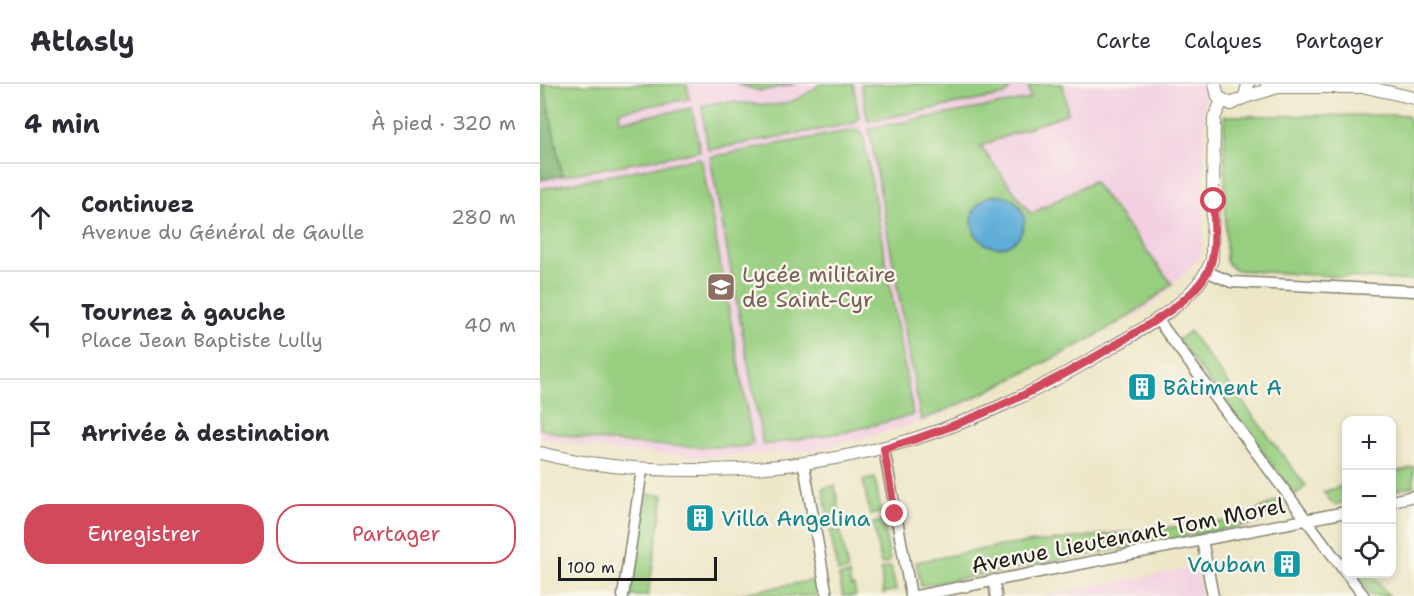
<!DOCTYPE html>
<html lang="fr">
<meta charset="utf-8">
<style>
:root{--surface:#fff;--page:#f2f2f3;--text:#2b2b33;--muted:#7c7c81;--line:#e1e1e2;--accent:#d1495b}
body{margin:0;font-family:"Shantell Sans",sans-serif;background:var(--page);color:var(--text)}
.controls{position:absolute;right:18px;bottom:18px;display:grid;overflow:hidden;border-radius:12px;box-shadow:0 3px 9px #0003}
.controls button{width:54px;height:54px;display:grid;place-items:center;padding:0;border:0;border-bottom:2px solid var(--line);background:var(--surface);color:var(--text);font:30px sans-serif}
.scale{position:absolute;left:18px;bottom:15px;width:159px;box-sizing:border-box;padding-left:6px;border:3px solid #1c1c1c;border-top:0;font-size:16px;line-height:21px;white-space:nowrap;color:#1c1c1c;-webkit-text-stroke:4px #fbf7ec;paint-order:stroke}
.stop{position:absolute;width:18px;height:18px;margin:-14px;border:4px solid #d1495b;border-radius:50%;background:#fff}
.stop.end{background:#d1495b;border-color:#fff;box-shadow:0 2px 6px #0008}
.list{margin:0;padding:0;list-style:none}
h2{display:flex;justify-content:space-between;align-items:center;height:78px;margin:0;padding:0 24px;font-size:26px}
h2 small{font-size:20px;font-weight:400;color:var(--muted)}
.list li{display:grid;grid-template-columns:39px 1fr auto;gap:18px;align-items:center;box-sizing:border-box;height:108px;padding:0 24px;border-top:2px solid var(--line)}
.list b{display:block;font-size:22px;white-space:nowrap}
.list p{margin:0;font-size:20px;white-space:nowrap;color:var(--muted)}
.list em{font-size:20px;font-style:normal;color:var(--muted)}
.actions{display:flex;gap:12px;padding:18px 24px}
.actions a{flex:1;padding:14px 0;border:2px solid var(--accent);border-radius:24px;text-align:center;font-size:21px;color:var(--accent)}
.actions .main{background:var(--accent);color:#fff}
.icon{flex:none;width:33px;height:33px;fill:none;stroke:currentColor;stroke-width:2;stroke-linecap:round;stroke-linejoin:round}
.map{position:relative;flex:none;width:874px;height:512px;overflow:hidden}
header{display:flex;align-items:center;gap:36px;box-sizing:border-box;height:84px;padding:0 30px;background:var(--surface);border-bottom:2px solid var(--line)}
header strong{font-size:28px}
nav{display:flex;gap:33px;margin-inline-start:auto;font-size:21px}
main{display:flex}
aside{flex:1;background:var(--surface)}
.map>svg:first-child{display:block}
.built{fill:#f2cfe1}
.green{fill:#97ce7f;stroke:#5a754e;stroke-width:1.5;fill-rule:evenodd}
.forest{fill:#79b16e;stroke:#4a6645;stroke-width:1.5}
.water{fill:#61add9;stroke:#3e647a;stroke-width:1.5}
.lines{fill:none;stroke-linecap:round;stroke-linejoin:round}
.minor-casing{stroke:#848172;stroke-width:13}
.tertiary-casing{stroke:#848172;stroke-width:14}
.minor{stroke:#fff;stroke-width:10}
.tertiary{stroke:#fff;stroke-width:12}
.route{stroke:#d1495b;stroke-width:8}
.labels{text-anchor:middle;stroke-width:5;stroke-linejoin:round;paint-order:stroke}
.education-label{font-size:22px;fill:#785e54;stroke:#fbf7ec;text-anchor:start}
.culture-label{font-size:22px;fill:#0d838f;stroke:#fbf7ec;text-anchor:start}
.street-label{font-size:22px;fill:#1c1c1c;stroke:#fbf7ec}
</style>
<header>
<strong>Atlasly</strong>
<nav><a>Carte</a><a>Calques</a><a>Partager</a></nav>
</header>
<main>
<aside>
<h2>4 min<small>À pied · 320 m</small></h2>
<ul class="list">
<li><svg class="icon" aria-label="ahead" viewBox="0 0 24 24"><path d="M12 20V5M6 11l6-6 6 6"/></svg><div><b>Continuez</b><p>Avenue du Général de Gaulle</p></div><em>280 m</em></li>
<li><svg class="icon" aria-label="left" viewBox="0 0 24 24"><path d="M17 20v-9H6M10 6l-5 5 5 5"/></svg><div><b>Tournez à gauche</b><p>Place Jean Baptiste Lully</p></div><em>40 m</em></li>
<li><svg class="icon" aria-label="arrive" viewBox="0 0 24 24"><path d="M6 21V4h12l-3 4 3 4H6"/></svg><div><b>Arrivée à destination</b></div></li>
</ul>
<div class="actions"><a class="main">Enregistrer</a><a>Partager</a></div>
</aside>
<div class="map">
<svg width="874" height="512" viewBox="0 0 874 512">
<rect width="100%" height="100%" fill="#fbf7ec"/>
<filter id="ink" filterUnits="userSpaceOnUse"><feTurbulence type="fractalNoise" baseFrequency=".0167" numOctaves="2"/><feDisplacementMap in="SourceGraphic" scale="12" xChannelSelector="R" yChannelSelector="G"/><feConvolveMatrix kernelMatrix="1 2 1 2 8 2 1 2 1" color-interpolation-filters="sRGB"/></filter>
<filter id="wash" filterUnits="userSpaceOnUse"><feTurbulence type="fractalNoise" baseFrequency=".008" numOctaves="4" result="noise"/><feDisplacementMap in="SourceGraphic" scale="24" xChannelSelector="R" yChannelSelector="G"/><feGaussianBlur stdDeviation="1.35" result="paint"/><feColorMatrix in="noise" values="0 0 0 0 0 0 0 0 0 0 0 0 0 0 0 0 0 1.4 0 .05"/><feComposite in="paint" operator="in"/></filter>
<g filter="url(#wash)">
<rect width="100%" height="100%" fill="#ede6c7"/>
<path class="built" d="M0,0H665L663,154L660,173L625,209L604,226L532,266L418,323L386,337L323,354L271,366L170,373L76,367L0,354Z
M656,483L662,512H501Z"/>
<path class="green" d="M4,0H147L149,15L79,27L80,37L152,24L160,67L22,92Z
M197,0H255L221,7Z
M280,0H313L319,33L315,39L168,66L162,22C208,7 231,41 280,0Z
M321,0H467L469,7L465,11L328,37Z
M488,0H523L528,29L440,62L491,130L553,97L632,200C590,236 540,261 490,286C454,304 419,322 381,336L329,44L490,15ZM450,112L474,116L483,130L438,155C428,138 433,121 450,112Z
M867,31L874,49V197L694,186L686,177L684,32Z
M318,45L323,50L373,331L306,348L223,361L170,73Z
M159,74L162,78L213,360C201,365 181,363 167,363C111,362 54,359 0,345V105Z
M649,247L766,402L755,411L638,256Z
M874,383V402L852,407V389Z
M335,394L341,429L330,431L323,396Z
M806,401V418L794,421L783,408Z
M295,402L301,437L289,439L283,404Z
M107,410L124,411L108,512H91Z
M737,416L741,421L718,439L381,502L376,478L460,462L698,436Z
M343,437L350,478L341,480L333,439Z
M300,445L308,486L298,488L290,447Z
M351,483L356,506L343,509L341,485Z
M309,490L311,502H314L316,512H303L299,492Z
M814,490H831L849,512H831Z
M274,496L277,512H189H191Z"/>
<path class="forest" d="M0,0H4L22,92L0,96Z"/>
<path class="water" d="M432 137a26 26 0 1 1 52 0a26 26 0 1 1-52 0Z"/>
</g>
<g filter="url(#ink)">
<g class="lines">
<g class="minor-casing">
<path id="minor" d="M668,188L691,198L874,207
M617,235L806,489
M344,365L371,512
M264,381L287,512
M852,417L874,412
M662,456L673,512
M807,490L824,512
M454,496L456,512
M83,512L102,386
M376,512L806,428"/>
</g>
<g class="tertiary-casing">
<path id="tertiary" d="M675,0L678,13L691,20L705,13L708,0
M727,0L739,3H826L874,14
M705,13L738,3
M0,369C50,382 101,386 153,386C312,387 437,345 572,263C609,241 656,217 672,176L674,34L682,17"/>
</g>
<use href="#minor" class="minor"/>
<use href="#tertiary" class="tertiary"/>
</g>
</g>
<g class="lines" filter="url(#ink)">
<path class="route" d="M355,430L344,365C432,339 507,303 585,255C613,238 650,218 667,189C678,170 673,139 674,117"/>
</g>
<defs>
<g id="school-square" transform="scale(1.5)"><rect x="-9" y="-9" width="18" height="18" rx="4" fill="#8d6e63" stroke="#fbf7ec"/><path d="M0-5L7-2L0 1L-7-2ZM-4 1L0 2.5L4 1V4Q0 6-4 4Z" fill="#fff"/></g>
<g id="building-square" transform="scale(1.5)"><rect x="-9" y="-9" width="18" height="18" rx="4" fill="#0f9aa8" stroke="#fbf7ec"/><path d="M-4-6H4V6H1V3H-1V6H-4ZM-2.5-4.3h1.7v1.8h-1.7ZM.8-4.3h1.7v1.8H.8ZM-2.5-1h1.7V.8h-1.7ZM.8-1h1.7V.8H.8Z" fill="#fff"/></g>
</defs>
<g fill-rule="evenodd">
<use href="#school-square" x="181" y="203"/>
<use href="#building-square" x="602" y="303"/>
<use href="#building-square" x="160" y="434"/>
<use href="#building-square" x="747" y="480"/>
</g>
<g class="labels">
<g class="education-label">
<text x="202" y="198">Lycée militaire<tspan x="202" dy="25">de Saint-Cyr</tspan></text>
</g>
<g class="culture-label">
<text x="623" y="311">Bâtiment A</text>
<text x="181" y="442">Villa Angelina</text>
<text x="726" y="488" text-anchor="end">Vauban</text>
</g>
<g class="street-label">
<text transform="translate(588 451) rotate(-11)" y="8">Avenue Lieutenant Tom Morel</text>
</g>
</g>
</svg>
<div class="controls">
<button>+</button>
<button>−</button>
<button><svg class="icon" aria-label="locate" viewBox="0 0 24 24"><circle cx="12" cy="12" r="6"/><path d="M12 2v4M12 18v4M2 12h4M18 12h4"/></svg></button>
</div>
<div class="scale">100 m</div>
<div class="stop" style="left:674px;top:117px"></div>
<div class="stop end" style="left:355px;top:430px"></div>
</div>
</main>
